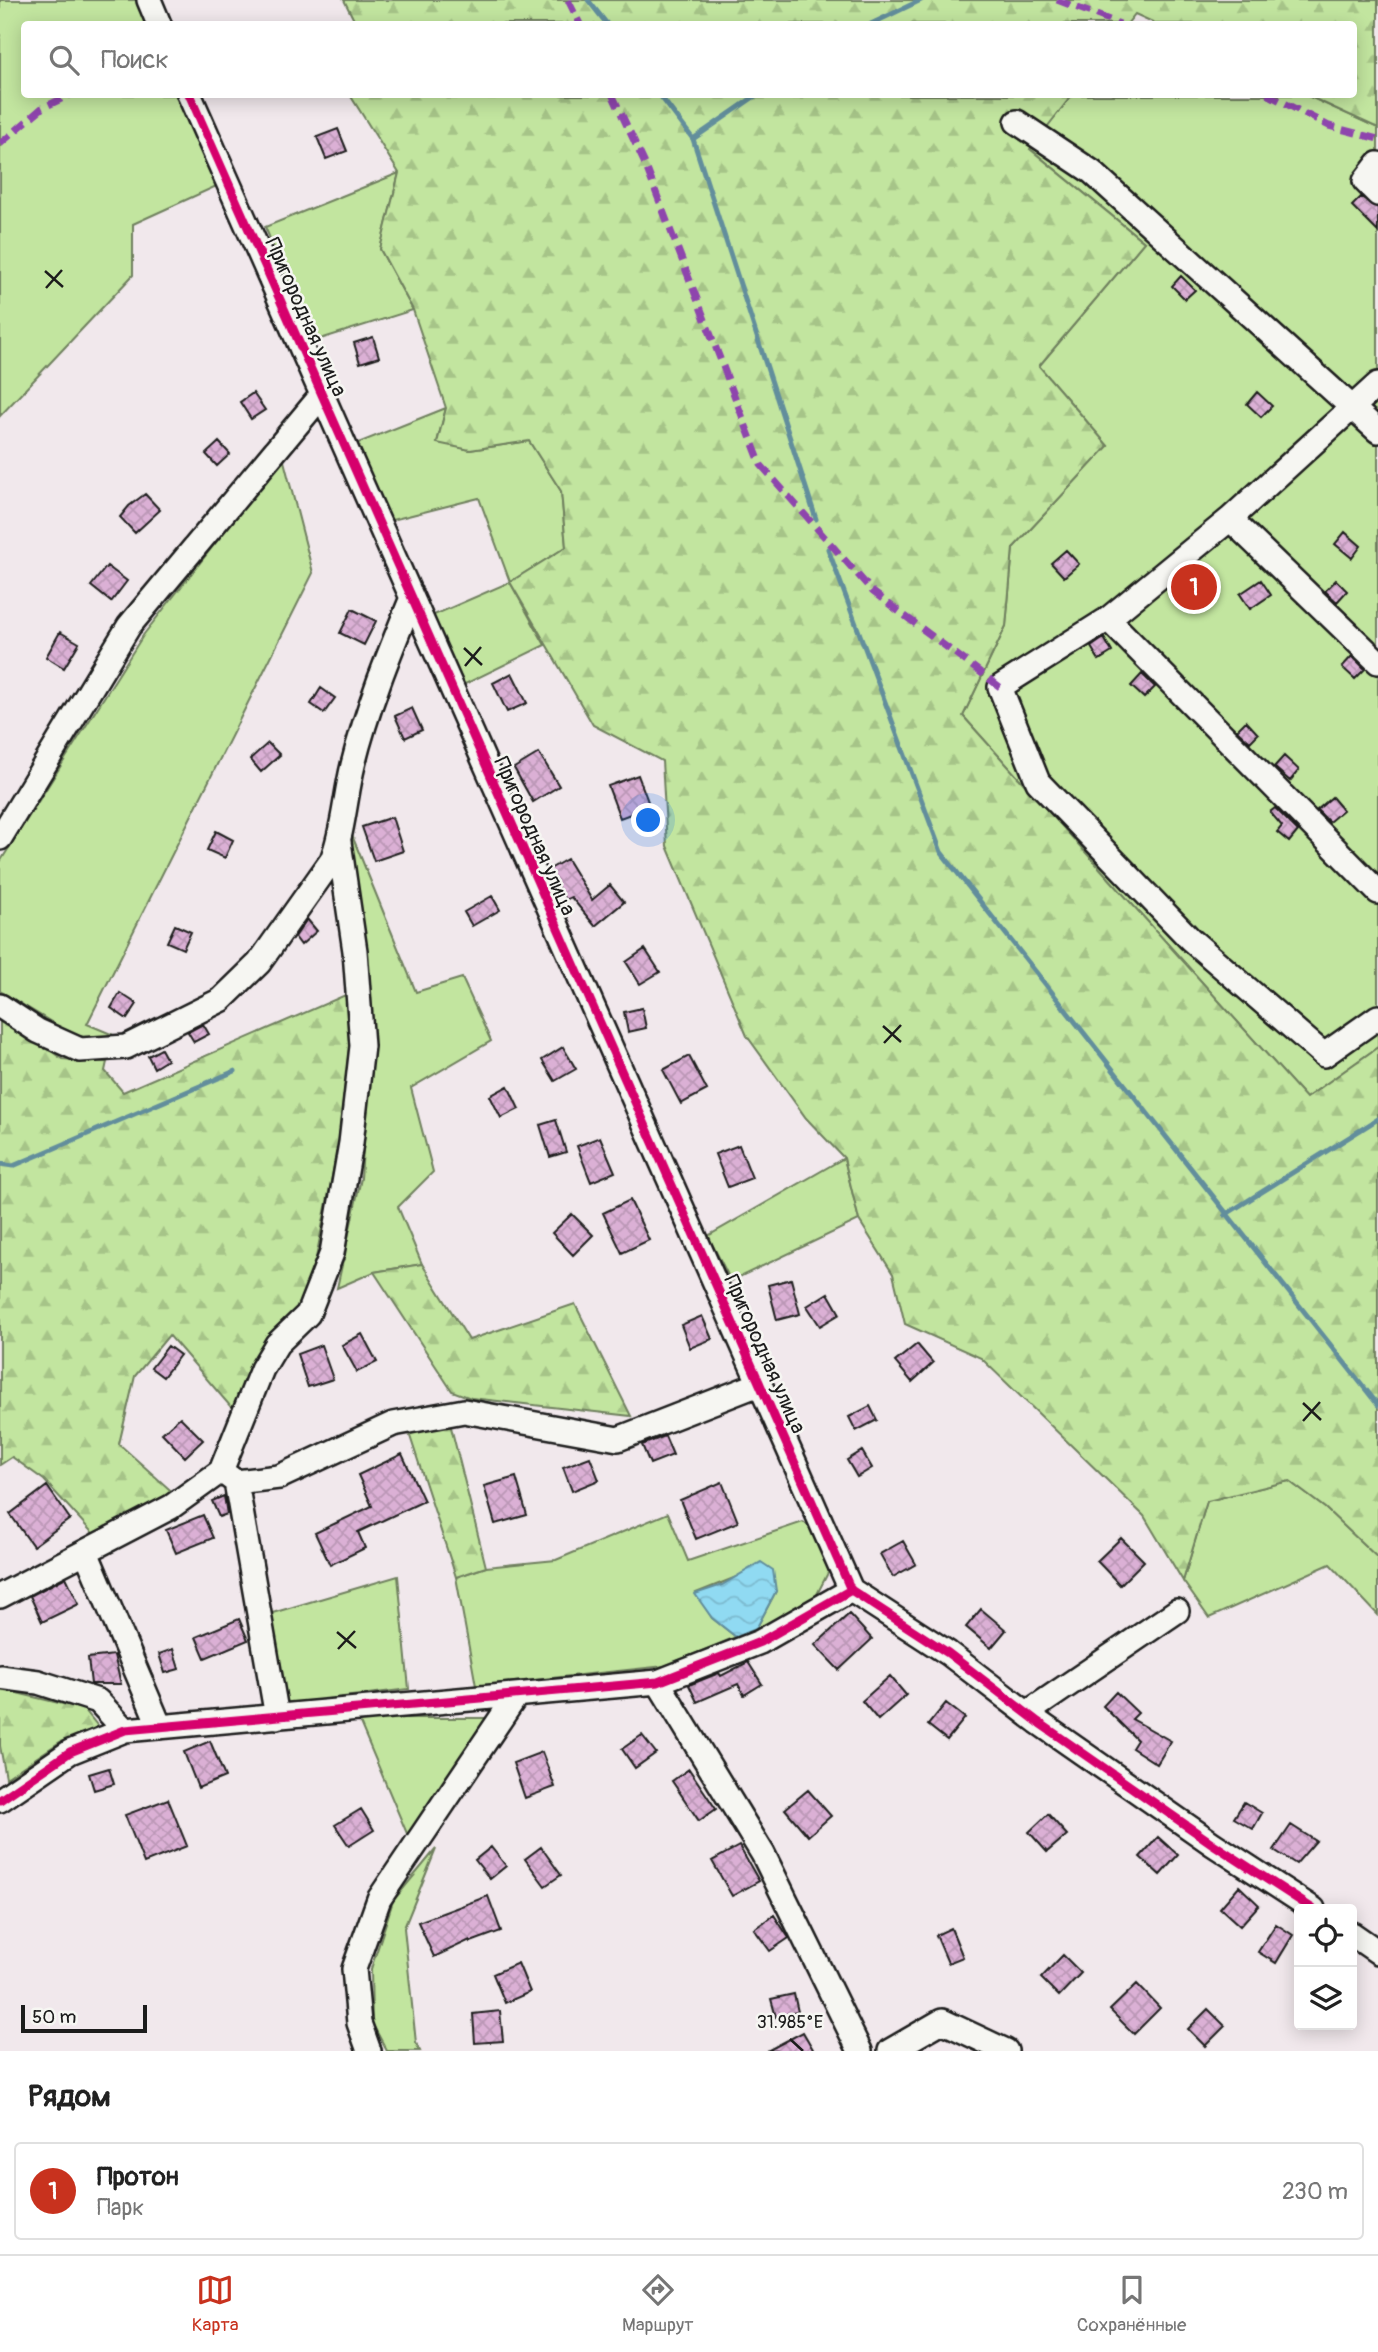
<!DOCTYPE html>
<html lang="ru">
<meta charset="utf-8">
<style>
:root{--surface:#fff;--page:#f2f2f2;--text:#222;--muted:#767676;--line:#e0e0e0;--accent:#c8321e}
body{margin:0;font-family:Pangolin,sans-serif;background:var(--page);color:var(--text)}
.controls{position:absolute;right:21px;bottom:21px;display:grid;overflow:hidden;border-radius:7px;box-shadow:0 4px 18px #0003}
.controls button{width:63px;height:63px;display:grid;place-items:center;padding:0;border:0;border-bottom:2px solid var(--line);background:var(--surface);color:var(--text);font:35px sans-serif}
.scale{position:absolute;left:21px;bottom:18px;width:126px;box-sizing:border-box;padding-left:7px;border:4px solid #1c1c1c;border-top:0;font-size:19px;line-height:24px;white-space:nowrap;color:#1c1c1c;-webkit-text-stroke:5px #f6f6f2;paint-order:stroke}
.you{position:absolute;left:649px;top:821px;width:24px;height:24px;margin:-18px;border:5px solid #fff;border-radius:50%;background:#1a73e8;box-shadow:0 0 0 10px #1a73e833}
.badge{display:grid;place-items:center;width:46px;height:46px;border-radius:50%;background:var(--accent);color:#fff;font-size:23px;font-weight:700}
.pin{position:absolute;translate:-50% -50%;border:4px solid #fff;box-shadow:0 2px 7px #0006}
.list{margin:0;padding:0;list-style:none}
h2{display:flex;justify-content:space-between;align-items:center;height:91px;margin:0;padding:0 28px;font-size:30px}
h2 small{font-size:23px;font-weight:400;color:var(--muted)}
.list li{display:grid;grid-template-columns:46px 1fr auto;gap:21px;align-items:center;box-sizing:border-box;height:98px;margin:0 14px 14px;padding:0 14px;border:2px solid var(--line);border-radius:7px}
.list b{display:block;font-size:26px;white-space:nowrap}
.list p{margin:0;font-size:23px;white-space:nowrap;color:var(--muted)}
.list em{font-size:23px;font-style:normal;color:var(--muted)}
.icon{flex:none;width:38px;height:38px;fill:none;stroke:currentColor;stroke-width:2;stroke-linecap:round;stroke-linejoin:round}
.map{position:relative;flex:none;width:1378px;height:2051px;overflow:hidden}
.search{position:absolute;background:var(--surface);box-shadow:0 4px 18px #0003;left:21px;right:21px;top:21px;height:77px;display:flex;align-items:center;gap:18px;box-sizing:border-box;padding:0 24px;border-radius:7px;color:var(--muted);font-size:26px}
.sheet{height:203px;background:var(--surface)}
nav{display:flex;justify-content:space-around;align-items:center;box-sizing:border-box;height:98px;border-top:2px solid var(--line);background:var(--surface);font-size:19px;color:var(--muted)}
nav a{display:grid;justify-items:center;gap:4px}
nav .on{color:var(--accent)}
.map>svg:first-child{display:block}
.green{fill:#c2e59f;stroke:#6f805e;stroke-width:2}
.forest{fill:url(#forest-firs);stroke:#6f805e;stroke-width:2}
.water{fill:url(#water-waves);stroke:#628e9c;stroke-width:2}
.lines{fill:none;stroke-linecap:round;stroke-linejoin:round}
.stream{stroke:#628e9c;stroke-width:5}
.building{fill:url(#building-cross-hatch);stroke:#1c1c1c;stroke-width:2}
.minor-casing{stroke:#1c1c1c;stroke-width:28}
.minor{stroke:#f6f6f2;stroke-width:23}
.quiet{stroke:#8e44ad;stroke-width:7;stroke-dasharray:14 7;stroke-linecap:butt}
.cycleway-casing{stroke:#f6f6f2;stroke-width:13}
.cycleway{stroke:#d6006c;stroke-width:9}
.ticks{fill:none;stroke:#1c1c1c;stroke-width:2.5}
.labels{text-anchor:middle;stroke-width:5;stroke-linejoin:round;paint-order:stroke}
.street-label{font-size:21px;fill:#1c1c1c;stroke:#f6f6f2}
.ticks-label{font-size:18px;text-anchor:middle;fill:#1c1c1c;stroke:#f6f6f2;stroke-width:5;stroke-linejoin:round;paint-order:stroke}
</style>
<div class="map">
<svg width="1378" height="2051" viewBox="0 0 1378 2051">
<defs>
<pattern id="forest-firs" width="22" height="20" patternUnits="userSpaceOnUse" patternTransform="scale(1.75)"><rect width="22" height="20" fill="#c2e59f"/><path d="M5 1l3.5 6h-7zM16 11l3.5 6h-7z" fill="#a6c488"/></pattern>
<pattern id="water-waves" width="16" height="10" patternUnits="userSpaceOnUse" patternTransform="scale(1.75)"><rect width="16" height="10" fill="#90daf2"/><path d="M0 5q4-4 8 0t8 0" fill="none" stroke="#7cbacf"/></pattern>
<pattern id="building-cross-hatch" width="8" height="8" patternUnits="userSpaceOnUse" patternTransform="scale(1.75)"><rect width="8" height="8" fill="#dbb0d5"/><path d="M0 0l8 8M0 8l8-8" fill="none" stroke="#bb97b6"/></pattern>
</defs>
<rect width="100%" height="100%" fill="#f1e8ec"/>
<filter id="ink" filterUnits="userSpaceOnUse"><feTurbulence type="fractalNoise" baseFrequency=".0143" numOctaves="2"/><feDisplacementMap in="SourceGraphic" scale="14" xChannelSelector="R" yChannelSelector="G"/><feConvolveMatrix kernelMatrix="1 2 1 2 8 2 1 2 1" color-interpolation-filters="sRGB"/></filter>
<g filter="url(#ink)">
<path class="green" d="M0,0H138L148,24H24V94L180,95L221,184L133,224V275L0,416Z
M1072,95H1306L1378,128V1047L1306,1098L963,716L1006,626L1013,548L1108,446L1039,366L1144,242L1029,148Z
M399,173L380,249L413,310L314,341L265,227Z
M446,408L437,442L470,450L529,441L561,491L566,547L510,582L545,645L457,688L427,618L510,582L479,498L384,522L353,445Z
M283,457L313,573L87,1024L123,1039L81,1040L0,991V862L144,634Z
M351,833L416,992L462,978L491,1041L411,1088L433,1172L398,1207L422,1264L374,1272L337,1288L361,1178L370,1046L347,844Z
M844,1158L859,1220L731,1281L708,1236Z
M1289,1481L1325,1508L1378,1558V1615L1330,1564L1209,1618L1183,1581L1207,1501Z
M668,1513L688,1561L803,1522L814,1529L830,1569L814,1600L756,1629L776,1591L749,1572L696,1593L712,1618L736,1637L665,1666L476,1686L456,1577L486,1567L556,1560Z
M398,1576L409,1689L286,1704L269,1614Z
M358,1718H487L408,1836Z
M436,1849L404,1928L416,2043L420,2051H387L372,2023L371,1969L393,1901Z"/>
<path class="forest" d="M344,0H1378V128L1306,95L1354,94V24H1157L1135,14L1127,24H356Z
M350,95H1072L1030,149L1144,242L1039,366L1108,446L1013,548L1006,626L963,716L1306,1098L1378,1047V1558L1325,1508L1289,1481L1207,1501L1183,1581L1144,1516L981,1358L905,1324L893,1274L859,1220L844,1158L806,1118L747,1036L667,846L662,761L593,725L510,582L566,547L561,491L529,441L470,450L437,443L446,408L413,310L380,249L399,173Z
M350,993V1040L338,1146L316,1258L298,1311L260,1347L237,1414L169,1335L135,1376L119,1444L178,1497L99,1540L44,1480L12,1457L0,1465V1013L62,1059L107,1062L105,1071L123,1092Z
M422,1264L469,1340L575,1304L631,1416L471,1398L452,1391L374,1272Z
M450,1423L486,1567L456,1577L409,1433Z
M0,1689L84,1709L100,1729L60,1742L6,1778L0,1746Z"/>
<path class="water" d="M761,1562L773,1570L776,1591L756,1629L736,1637L712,1618L695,1594L722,1585Z"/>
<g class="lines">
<path class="stream" d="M588,0L607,24
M871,24L921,0
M659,94L693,139L816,519
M693,139L758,94
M828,549L941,852L1378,1405
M0,1164L13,1166L235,1071
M1225,1215L1378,1119"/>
</g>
<path class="building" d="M338,129L347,151L326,159L317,137Z
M1361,197L1378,208V232L1352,206Z
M1181,276L1195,290L1185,299L1172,286Z
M373,337L379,357L360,363L354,343Z
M1257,392L1272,406L1261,417L1247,404Z
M253,393L265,410L251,419L240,402Z
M219,442L230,454L217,466L206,454Z
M145,494L160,510L135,533L120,517L129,506Z
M1345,532L1361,546L1352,558L1335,544Z
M1066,550L1079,564L1064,577L1051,563Z
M107,566L127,581L111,602L91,586Z
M1261,580L1271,595L1250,609L1240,594Z
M1336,580L1347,591L1337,602L1325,591Z
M352,609L376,621L364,645L340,633Z
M60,632L79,643L64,668L46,657Z
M1104,638L1112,652L1099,660L1091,647Z
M1352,656L1365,669L1355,679L1342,667Z
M512,673L527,703L507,712L493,683Z
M1142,674L1155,687L1144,698L1131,686Z
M321,688L335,698L324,713L311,704Z
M412,708L422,730L405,738L395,716Z
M1246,721L1258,734L1250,742L1237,730Z
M268,743L280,755L261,772L250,759Z
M539,753L559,786L533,802L514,768Z
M1284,756L1299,770L1290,781L1274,767Z
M638,775L650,807L620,818L608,786Z
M1332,797L1343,810L1329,822L1317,810Z
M1275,808L1298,831L1289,842L1277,832L1282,826L1270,812Z
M392,817L403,851L374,861L362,827Z
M216,831L233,840L225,858L207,850Z
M567,859L592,900L610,885L624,902L595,926L571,897L565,900L548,870Z
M492,896L500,910L472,926L464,912Z
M307,919L317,931L301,945L295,937Z
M175,925L191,932L183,949L167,942Z
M645,949L660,972L640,984L626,962Z
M120,993L137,1004L127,1019L111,1008Z
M642,1008L646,1028L628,1032L624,1012Z
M203,1024L209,1034L194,1042L188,1032Z
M563,1047L576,1069L555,1081L542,1060Z
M161,1049L167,1060L154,1068L148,1056Z
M689,1056L707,1090L681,1104L663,1070Z
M508,1086L519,1109L501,1118L490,1096Z
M556,1120L566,1152L550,1157L540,1125Z
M600,1137L615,1172L591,1182L577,1146Z
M739,1145L752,1178L728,1187L715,1154Z
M630,1200L649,1240L622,1253L603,1213Z
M572,1214L593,1235L573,1255L552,1233Z
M791,1279L800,1314L777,1320L768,1285Z
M828,1293L840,1314L820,1326L807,1306Z
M702,1316L712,1339L690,1348L681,1325Z
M362,1334L377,1362L357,1372L342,1345Z
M917,1344L933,1363L912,1382L895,1362Z
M321,1345L333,1379L308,1387L297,1354Z
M168,1346L180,1355L163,1377L151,1368Z
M870,1406L877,1420L856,1431L849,1417Z
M180,1417L203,1440L185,1457L162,1433Z
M665,1436L673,1455L650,1464L642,1445Z
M862,1451L872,1468L857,1477L847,1460Z
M402,1454L424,1501L358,1532L365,1548L330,1565L315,1533L372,1506L358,1475Z
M590,1457L599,1480L572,1491L563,1467Z
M516,1477L527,1515L495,1524L484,1486Z
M722,1482L738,1522L696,1539L680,1500Z
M47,1486L70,1519L33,1546L10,1514Z
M224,1496L227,1514L219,1517L212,1501Z
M203,1515L213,1538L176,1553L166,1530Z
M1121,1538L1144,1561L1120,1585L1097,1561Z
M903,1541L916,1564L893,1577L880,1554Z
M66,1577L79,1604L42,1622L30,1596Z
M981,1609L1006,1630L991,1648L966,1627Z
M849,1614L872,1639L839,1670L815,1645Z
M239,1619L248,1640L205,1658L196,1637Z
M173,1649L179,1669L165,1673L159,1654Z
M114,1655L121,1684H91L88,1658Z
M748,1662L762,1684L744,1695L738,1684L697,1702L689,1685L719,1673L721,1676Z
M890,1676L906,1695L878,1720L862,1701Z
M1116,1692L1138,1713L1132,1719L1171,1741L1157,1764L1132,1748L1137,1740L1103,1706Z
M946,1703L965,1718L947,1740L928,1725Z
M642,1735L656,1753L635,1768L622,1749Z
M210,1741L225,1777L198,1788L184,1752Z
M542,1752L555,1787L525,1798L513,1763Z
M109,1768L114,1784L94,1790L89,1774Z
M689,1769L716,1809L699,1821L672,1781Z
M808,1790L831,1816L808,1836L785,1809Z
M168,1799L187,1846L144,1863L125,1815Z
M1244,1802L1262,1813L1253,1829L1234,1818Z
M361,1809L374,1830L349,1846L335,1825Z
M1048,1814L1067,1835L1047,1852L1029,1832Z
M1291,1825L1316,1841L1296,1864L1274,1850Z
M1158,1837L1178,1855L1160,1875L1140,1857Z
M739,1846L759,1881L732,1896L712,1861Z
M491,1847L506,1866L490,1879L475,1860Z
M541,1847L561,1875L545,1886L525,1859Z
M1239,1886L1259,1905L1240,1926L1220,1908Z
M488,1896L501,1931L471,1942L470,1940L434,1957L418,1922Z
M774,1915L789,1938L770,1951L754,1929Z
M1276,1924L1293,1935L1276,1963L1258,1952Z
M951,1928L963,1957L948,1963L936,1935Z
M1063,1955L1081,1973L1059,1996L1041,1978Z
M518,1963L530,1992L505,2003L493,1974Z
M1137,1984L1160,2008L1134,2034L1110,2010Z
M794,1994L798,2012L776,2017L771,1999Z
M1208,2009L1225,2026L1205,2046L1188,2029Z
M500,2011L503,2041L475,2043L473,2014Z
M803,2032L814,2051H767Z"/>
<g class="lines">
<g class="minor-casing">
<path id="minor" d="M149,0L159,24
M189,94L851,1590
M1017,122L1092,172L1378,431
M1378,164L1365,181L1378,194
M1378,384L1230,519L1108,619L1000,687L1038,782L1190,939L1324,1055L1378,1017
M1230,519L1378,662
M1108,619L1378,892
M0,838L129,626L321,396
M0,1006L38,1031L80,1050L126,1047L221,1000L259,963L332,860C344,829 345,797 353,765C367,708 389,654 411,600
M221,1471L236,1482L279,1477L393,1424L464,1411L618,1439L759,1384
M236,1482L277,1717
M86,1552L160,1727
M0,1596L171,1507L221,1471L262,1369L277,1344L308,1314L332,1253L351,1143L362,1046L355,951L339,842
M0,1677L38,1682L98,1701L125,1730
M658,1682L763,1854L860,2051
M1027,1713L1177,1611
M0,1800L70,1752L125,1730L658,1682L760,1642L851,1590L948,1653L1038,1722L1213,1844L1313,1909
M1352,1934L1378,1952
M369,2051L359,2023L354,1969L379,1899L516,1696
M890,2051L942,2021L1006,2051"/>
</g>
<use href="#minor" class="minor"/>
<path class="quiet" d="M568,0L580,24
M1057,0L1120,24
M612,94L645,164L761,465L873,592L1000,687
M1267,94L1329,126L1378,139
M0,144L42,108L72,94"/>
<g class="cycleway-casing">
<path id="cycleway" d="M189,94L851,1590
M0,1800L70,1752L125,1730L658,1682L760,1642L851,1590L948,1653L1038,1722L1213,1844L1313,1909"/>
</g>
<use href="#cycleway" class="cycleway"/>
</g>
</g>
<path class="ticks" d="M45,271L63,287M46,288L62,270M464,648L482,665M465,666L481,647M883,1026L901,1042M884,1043L901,1025M1303,1403L1321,1420M1303,1421L1320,1402M337,1632L356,1648M338,1649L355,1631M790,2039L803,2051"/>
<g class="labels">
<g class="street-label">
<text transform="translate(306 317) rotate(66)" y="7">Пригородная улица</text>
<text transform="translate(535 836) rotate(66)" y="7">Пригородная улица</text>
<text transform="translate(765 1354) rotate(66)" y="7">Пригородная улица</text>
</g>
</g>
<g class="ticks-label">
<text x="790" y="2028">31.985°E</text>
</g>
</svg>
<div class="controls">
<button><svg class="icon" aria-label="locate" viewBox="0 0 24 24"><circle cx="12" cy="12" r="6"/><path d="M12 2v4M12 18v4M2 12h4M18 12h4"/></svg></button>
<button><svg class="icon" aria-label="layers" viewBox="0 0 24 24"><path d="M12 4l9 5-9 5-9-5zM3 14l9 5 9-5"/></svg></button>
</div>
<div class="scale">50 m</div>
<div class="you"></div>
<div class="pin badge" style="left:1194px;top:587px">1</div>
<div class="search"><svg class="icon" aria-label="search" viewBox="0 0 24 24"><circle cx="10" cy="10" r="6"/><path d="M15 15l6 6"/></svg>Поиск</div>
</div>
<section class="sheet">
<h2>Рядом<small></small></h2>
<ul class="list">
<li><span class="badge">1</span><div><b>Протон</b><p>Парк</p></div><em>230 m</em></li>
</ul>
</section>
<nav>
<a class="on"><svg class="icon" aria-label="map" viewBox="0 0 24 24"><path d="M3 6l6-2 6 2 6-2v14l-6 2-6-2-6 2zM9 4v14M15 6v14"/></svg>Карта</a>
<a><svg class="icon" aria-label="directions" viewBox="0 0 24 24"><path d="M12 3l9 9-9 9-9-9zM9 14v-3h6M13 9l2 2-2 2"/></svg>Маршрут</a>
<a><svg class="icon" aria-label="saved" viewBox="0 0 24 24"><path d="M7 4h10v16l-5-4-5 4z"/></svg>Сохранённые</a>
</nav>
